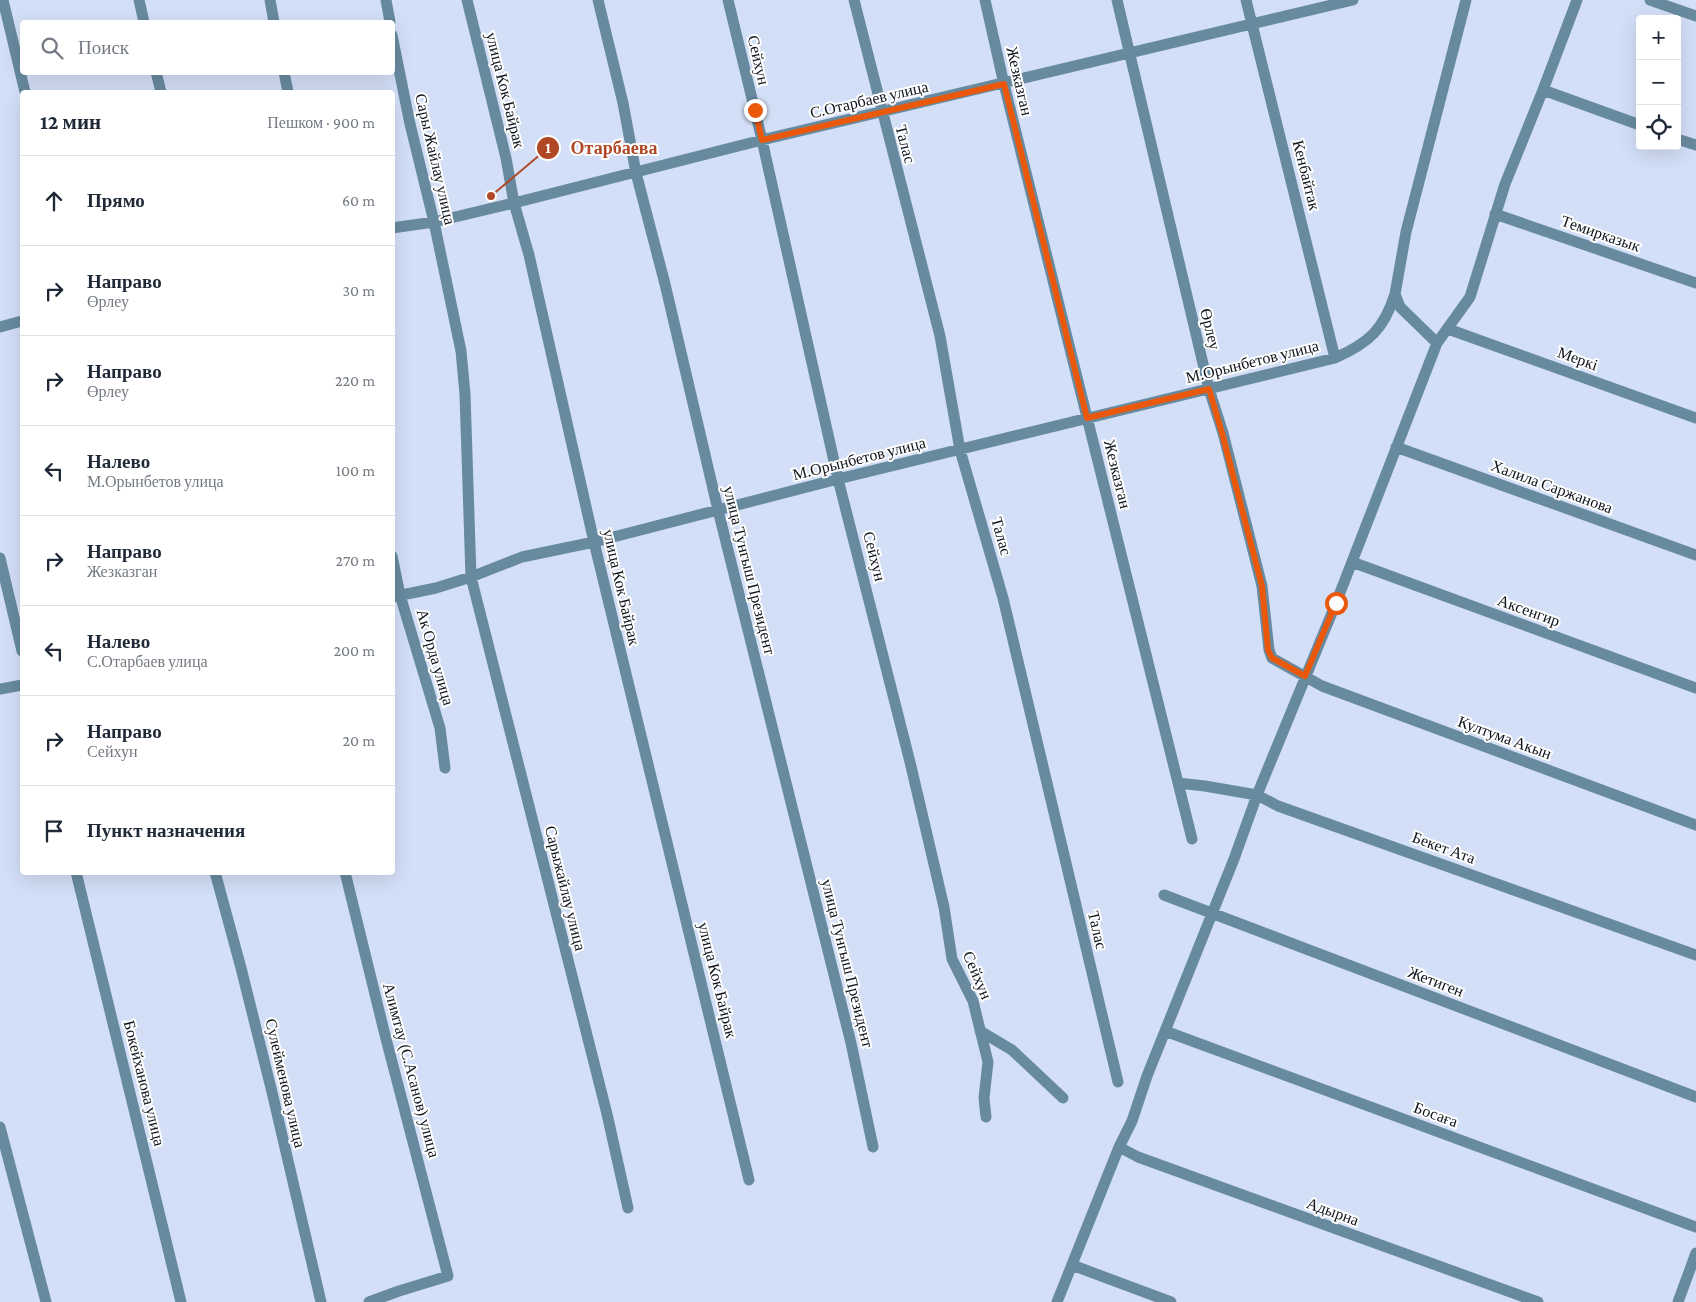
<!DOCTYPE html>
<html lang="ru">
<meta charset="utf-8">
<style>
:root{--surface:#fff;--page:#f6f6f7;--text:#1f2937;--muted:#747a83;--line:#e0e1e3}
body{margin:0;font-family:"Crimson Pro",serif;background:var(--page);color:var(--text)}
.controls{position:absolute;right:15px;top:15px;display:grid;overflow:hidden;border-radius:5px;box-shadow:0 5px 20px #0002}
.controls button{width:45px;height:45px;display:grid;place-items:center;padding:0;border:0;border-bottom:1px solid var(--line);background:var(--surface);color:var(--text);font:25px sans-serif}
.stop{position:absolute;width:15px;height:15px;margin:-11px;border:4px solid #ea580c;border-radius:50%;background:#fff}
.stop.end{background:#ea580c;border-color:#fff;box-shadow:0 1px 5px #0008}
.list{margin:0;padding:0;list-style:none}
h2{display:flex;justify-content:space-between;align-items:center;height:65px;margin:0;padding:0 20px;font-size:21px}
h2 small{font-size:16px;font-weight:400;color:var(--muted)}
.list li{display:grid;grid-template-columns:32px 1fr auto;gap:15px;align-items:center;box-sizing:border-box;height:90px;padding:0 20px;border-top:1px solid var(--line)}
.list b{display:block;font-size:19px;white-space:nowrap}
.list p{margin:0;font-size:16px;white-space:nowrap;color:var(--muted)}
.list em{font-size:16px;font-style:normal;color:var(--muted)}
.icon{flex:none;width:28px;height:28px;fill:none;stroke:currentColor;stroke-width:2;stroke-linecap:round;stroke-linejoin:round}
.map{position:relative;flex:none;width:1696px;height:1302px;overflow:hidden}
.search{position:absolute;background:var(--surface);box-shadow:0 5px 20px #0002;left:20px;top:20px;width:375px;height:55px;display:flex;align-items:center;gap:12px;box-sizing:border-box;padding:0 18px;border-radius:5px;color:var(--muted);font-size:19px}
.panel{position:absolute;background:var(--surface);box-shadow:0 5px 20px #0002;left:20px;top:90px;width:375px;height:785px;border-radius:5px}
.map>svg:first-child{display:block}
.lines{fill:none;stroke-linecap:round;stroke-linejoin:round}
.minor{stroke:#688a9f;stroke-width:11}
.route{stroke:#ea580c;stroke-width:6}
.labels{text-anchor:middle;stroke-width:4;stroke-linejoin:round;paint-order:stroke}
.street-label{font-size:16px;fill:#0f141b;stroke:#fff}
.leader{fill:none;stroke:#b04825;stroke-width:2}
.callout-dot{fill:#b04825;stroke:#fff;stroke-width:2}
.mark-label{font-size:15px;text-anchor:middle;font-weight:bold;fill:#fff}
.callout-label{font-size:18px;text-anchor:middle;font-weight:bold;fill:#b04825;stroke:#fff;stroke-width:4;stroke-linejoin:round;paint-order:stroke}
</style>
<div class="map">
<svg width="1696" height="1302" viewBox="0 0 1696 1302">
<rect width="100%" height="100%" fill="#d3dff7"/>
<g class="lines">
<path class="minor" d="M3,0L25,92
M139,0L144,22
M270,0L274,22
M386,0L390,22
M467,0L506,158L514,203L529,255L594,542L749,1180
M598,0L623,103L636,173L665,284L718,510L851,1043L873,1147
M728,0L762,140L838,479L910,762L944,907L952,959L973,1001L988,1062L984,1098L986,1117
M854,0L940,336L960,450L1003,598L1118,1082
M985,0L1004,84L1192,839
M1117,0L1209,389L1223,433L1262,586L1269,650L1272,658L1322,686L1696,825
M1246,0L1335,358
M1650,0L1696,16
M392,35L410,124L434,222L461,351L465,394L471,577L607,1114L628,1208
M156,72L161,92
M284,72L288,92
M1543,90L1640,125
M1677,139L1696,145
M1495,214L1696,283
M392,228L434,222L514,203L762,140L1353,0
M0,327L22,321
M1448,329L1696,418
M1437,343L1400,307L1395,294L1406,232L1466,0
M1396,447L1696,555
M392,556L400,595L440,728L445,768
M0,558L22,651
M1352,562L1696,688
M392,597L436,588L471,577L522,557L594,542L838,479L1335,358C1369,343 1384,329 1395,294
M0,689L22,685
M1178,783L1205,786L1257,795L1278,806L1696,955
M76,872L181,1302
M215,872L241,968L272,1092L321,1302
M345,872L385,1035L448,1276L399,1291L369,1302
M1164,895L1696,1097
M980,1031L1012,1050L1063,1098
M1165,1031L1696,1227
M0,1127L46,1302
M1119,1147L1138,1157L1538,1302
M1072,1265L1171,1302
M1057,1302L1119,1147L1132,1121L1147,1076L1234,859L1257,795L1336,603L1437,343L1470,297L1505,184L1543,90L1577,0
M1678,1302L1696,1253"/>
</g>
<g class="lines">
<path class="route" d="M755,110L762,140L1004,84L1087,418L1209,389L1222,433L1262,586L1268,650L1272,658L1305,676L1336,603"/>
</g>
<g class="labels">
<g class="street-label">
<text transform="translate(759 60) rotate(77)" y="6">Сейхун</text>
<text transform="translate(1020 81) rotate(77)" y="6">Жезказган</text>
<text transform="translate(506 90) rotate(76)" y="6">улица Кок Байрак</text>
<text transform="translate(869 99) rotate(-13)" y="6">С.Отарбаев улица</text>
<text transform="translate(906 144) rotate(75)" y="6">Талас</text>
<text transform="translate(436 159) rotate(77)" y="6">Сары Жайлау улица</text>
<text transform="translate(1307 175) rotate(76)" y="6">Кенбайтак</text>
<text transform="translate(1601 233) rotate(19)" y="6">Темирказык</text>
<text transform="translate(1211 329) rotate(76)" y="6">Өрлеу</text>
<text transform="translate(1578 358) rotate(20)" y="6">Меркі</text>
<text transform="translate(1252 361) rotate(-14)" y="6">М.Орынбетов улица</text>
<text transform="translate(859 458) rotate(-14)" y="6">М.Орынбетов улица</text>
<text transform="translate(1118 474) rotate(76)" y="6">Жезказган</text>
<text transform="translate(1552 486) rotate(20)" y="6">Халила Саржанова</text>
<text transform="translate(1002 536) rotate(74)" y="6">Талас</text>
<text transform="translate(875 556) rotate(76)" y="6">Сейхун</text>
<text transform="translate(750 570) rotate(76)" y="6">улица Тунгыш Президент</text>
<text transform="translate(622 587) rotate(77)" y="6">улица Кок Байрак</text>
<text transform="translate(1529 610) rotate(20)" y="6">Аксенгир</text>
<text transform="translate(436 657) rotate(74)" y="6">Ак Орда улица</text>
<text transform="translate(1505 737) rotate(20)" y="6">Култума Акын</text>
<text transform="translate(1444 847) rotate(20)" y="6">Бекет Ата</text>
<text transform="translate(566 888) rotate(76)" y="6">Сарыжайлау улица</text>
<text transform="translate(1098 930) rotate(77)" y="6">Талас</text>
<text transform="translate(848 963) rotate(76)" y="6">улица Тунгыш Президент</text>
<text transform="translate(978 975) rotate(67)" y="6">Сейхун</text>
<text transform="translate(718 980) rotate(76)" y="6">улица Кок Байрак</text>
<text transform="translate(1436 981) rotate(21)" y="6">Жетиген</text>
<text transform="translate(412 1070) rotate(75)" y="6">Алимтау (С.Асанов) улица</text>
<text transform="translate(145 1083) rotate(76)" y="6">Бокейханова улица</text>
<text transform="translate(286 1083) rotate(77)" y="6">Сулейменова улица</text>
<text transform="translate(1436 1114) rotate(20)" y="6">Босаға</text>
<text transform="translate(1333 1211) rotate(20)" y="6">Адырна</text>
</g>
</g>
<path class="leader" d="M491 196L548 148"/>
<g class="callout-dot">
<circle cx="491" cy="196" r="5"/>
<circle cx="548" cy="148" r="12"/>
</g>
<g class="mark-label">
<text x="548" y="153">1</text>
</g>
<g class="callout-label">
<text x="614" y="154">Отарбаева</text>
</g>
</svg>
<div class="controls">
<button>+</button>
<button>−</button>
<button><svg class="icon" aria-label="locate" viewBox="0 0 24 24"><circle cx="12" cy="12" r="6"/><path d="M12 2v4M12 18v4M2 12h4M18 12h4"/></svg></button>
</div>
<div class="stop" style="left:1336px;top:603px"></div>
<div class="stop end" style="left:755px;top:110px"></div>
<div class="search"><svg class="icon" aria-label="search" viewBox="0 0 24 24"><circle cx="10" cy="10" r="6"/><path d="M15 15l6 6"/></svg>Поиск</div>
<section class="panel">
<h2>12 мин<small>Пешком · 900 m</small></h2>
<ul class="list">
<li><svg class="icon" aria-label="ahead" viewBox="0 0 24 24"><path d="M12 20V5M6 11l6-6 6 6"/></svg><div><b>Прямо</b></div><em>60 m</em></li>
<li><svg class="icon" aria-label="right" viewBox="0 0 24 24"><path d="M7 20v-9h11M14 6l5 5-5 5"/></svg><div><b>Направо</b><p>Өрлеу</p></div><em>30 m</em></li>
<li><svg class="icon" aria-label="right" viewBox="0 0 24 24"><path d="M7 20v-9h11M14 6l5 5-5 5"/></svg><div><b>Направо</b><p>Өрлеу</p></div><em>220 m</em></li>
<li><svg class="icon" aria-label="left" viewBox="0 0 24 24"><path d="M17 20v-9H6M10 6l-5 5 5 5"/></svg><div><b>Налево</b><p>М.Орынбетов улица</p></div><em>100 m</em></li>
<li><svg class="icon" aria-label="right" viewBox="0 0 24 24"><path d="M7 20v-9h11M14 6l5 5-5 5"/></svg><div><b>Направо</b><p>Жезказган</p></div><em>270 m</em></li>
<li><svg class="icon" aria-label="left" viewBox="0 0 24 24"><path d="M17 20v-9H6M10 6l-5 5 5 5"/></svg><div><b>Налево</b><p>С.Отарбаев улица</p></div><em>200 m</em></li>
<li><svg class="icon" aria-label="right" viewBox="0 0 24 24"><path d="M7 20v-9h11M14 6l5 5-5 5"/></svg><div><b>Направо</b><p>Сейхун</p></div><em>20 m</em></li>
<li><svg class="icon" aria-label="arrive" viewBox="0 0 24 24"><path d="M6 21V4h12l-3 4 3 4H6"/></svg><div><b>Пункт назначения</b></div></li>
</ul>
</section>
</div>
